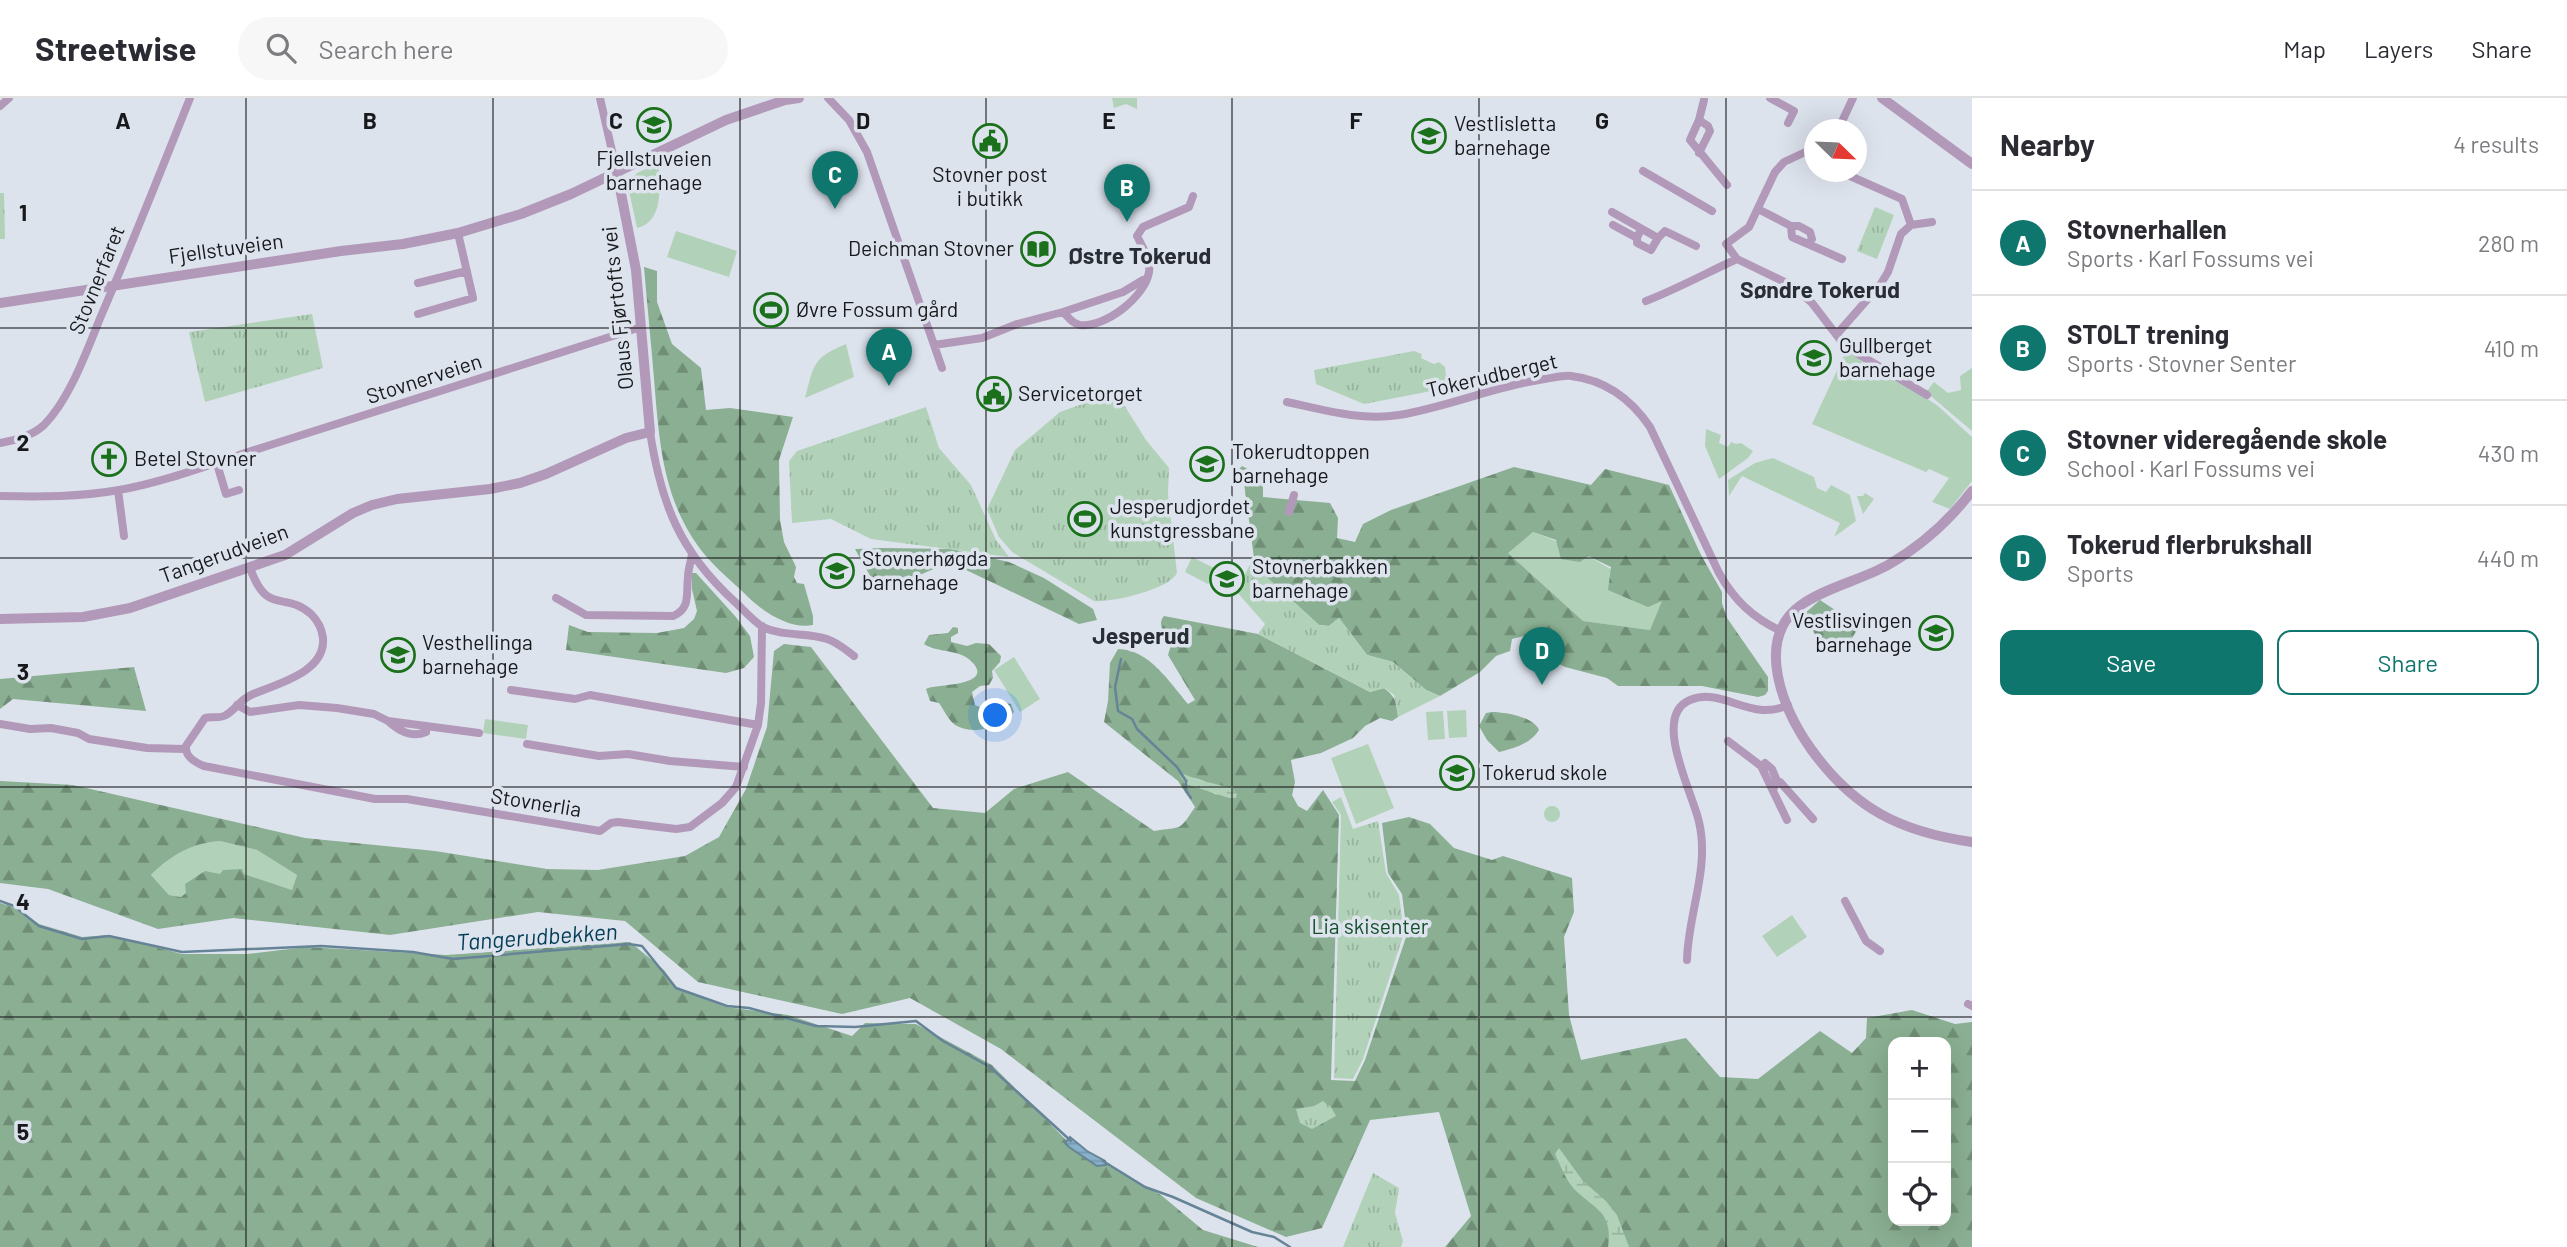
<!DOCTYPE html>
<meta charset="utf-8">
<style>
:root{--surface:#fff;--page:#f7f7f7;--text:#2b2b33;--muted:#7c7c81;--line:#e1e1e2;--accent:#0f766e}
body{margin:0;font-family:Barlow,sans-serif;background:var(--page);color:var(--text)}
.controls{position:absolute;right:21px;bottom:21px;display:grid;overflow:hidden;border-radius:14px;box-shadow:0 7px 28px #0002}
.controls button{width:63px;height:63px;display:grid;place-items:center;padding:0;border:0;border-bottom:2px solid var(--line);background:var(--surface);color:var(--text);font:35px sans-serif}
.compass{position:absolute;left:1804px;top:21px;width:63px;height:63px;border-radius:50%;background:var(--surface);box-shadow:0 7px 28px #0002;rotate:113deg}
.you{position:absolute;left:996px;top:618px;width:24px;height:24px;margin:-18px;border:5px solid #fff;border-radius:50%;background:#1a73e8;box-shadow:0 0 0 10px #1a73e833}
.badge{display:grid;place-items:center;width:46px;height:46px;border-radius:50%;background:var(--accent);color:#fff;font-size:23px;font-weight:700}
.pin{position:absolute;translate:-50% -58px;filter:drop-shadow(0 2px 4px #0008)}
.pin::after{content:'';position:absolute;top:37px;width:24px;height:21px;background:inherit;clip-path:polygon(0 0,100% 0,50% 100%)}
.list{margin:0;padding:0;list-style:none}
h2{display:flex;justify-content:space-between;align-items:center;height:91px;margin:0;padding:0 28px;font-size:30px}
h2 small{font-size:23px;font-weight:400;color:var(--muted)}
.list li{display:grid;grid-template-columns:46px 1fr auto;gap:21px;align-items:center;box-sizing:border-box;height:105px;padding:0 28px;border-top:2px solid var(--line)}
.list b{display:block;font-size:26px;white-space:nowrap}
.list p{margin:0;font-size:23px;white-space:nowrap;color:var(--muted)}
.list em{font-size:23px;font-style:normal;color:var(--muted)}
.actions{display:flex;gap:14px;padding:21px 28px}
.actions a{flex:1;padding:16px 0;border:2px solid var(--accent);border-radius:14px;text-align:center;font-size:24px;color:var(--accent)}
.actions .main{background:var(--accent);color:#fff}
.icon{flex:none;width:38px;height:38px;fill:none;stroke:currentColor;stroke-width:2;stroke-linecap:round;stroke-linejoin:round}
.map{position:relative;flex:none;width:1972px;height:1149px;overflow:hidden}
header{display:flex;align-items:center;gap:42px;box-sizing:border-box;height:98px;padding:0 35px;background:var(--surface);border-bottom:2px solid var(--line)}
header strong{font-size:33px}
nav{display:flex;gap:38px;margin-inline-start:auto;font-size:24px}
.search{width:490px;height:63px;background:var(--page);display:flex;align-items:center;gap:18px;box-sizing:border-box;padding:0 24px;border-radius:38px;color:var(--muted);font-size:26px}
main{display:flex}
aside{flex:1;background:var(--surface)}
.map>svg:first-child{display:block}
.grass{fill:#b1d2b8}
.forest{fill:url(#forest-firs);fill-rule:evenodd}
.wetland{fill:url(#wetland-marsh)}
.park{fill:url(#park-tufts)}
.water{fill:url(#water-rules);stroke:#668497;stroke-width:2}
.lines{fill:none;stroke-linecap:round;stroke-linejoin:round}
.stream{stroke:#668497;stroke-width:2.5}
.minor{stroke:#b299b9;stroke-width:8}
.tertiary{stroke:#b299b9;stroke-width:10}
.grid{fill:none;stroke:#17191c;stroke-width:2;stroke-opacity:0.55}
.labels{text-anchor:middle;stroke-width:7;stroke-linejoin:round;paint-order:stroke}
.poi-label{font-size:21px;fill:#17191c;stroke:#dde3ed;text-anchor:start}
.street-label{font-size:21px;fill:#17191c;stroke:#dde3ed}
.park-label{font-size:21px;fill:#134f29;stroke:#dde3ed}
.neighbourhood-label{font-size:23px;font-weight:bold;fill:#292d35;stroke:#dde3ed}
.water-label{font-size:23px;font-style:italic;fill:#043d58;stroke:#dde3ed}
.grid-label{font-size:23px;text-anchor:middle;font-weight:bold;fill:#17191c;stroke:#dde3ed;stroke-width:7;stroke-linejoin:round;paint-order:stroke}
</style>
<header>
<strong>Streetwise</strong>
<div class="search"><svg class="icon" aria-label="search" viewBox="0 0 24 24"><circle cx="10" cy="10" r="6"/><path d="M15 15l6 6"/></svg>Search here</div>
<nav><a>Map</a><a>Layers</a><a>Share</a></nav>
</header>
<main>
<div class="map">
<svg width="1972" height="1149" viewBox="0 0 1972 1149">
<defs>
<pattern id="forest-firs" width="22" height="20" patternUnits="userSpaceOnUse" patternTransform="scale(1.75)"><rect width="22" height="20" fill="#8aaf92"/><path d="M5 1l3.5 6h-7zM16 11l3.5 6h-7z" fill="#708e76"/></pattern>
<pattern id="wetland-marsh" width="20" height="14" patternUnits="userSpaceOnUse" patternTransform="scale(1.75)"><rect width="20" height="14" fill="#b1d2b8"/><path d="M1 5h8M5 5V1M11 12h8M15 12V8" fill="none" stroke="#98b49e"/></pattern>
<pattern id="park-tufts" width="24" height="20" patternUnits="userSpaceOnUse" patternTransform="scale(1.75)"><rect width="24" height="20" fill="#b1d2b8"/><path d="M3 7l-1-3M5 7V3M7 7l1-3M15 17l-1-3M17 17v-4M19 17l1-3" fill="none" stroke="#98b49e"/></pattern>
<pattern id="water-rules" width="6" height="5" patternUnits="userSpaceOnUse" patternTransform="scale(1.75)"><rect width="6" height="5" fill="#88b2cc"/><path d="M0 2.5h6" fill="none" stroke="#7598af"/></pattern>
</defs>
<rect width="100%" height="100%" fill="#dde3ed"/>
<path class="grass" d="M1112,0H1137V11L1126,6L1114,10Z
M659,65C659,87 665,123 637,130L628,88L637,75Z
M676,133L737,153L729,179L667,159Z
M846,246L854,279L805,300C814,267 812,260 846,246Z
M1846,253L1910,289L1938,308L1972,339V383L1950,411L1932,404L1949,380L1929,371L1926,374L1812,326Z
M1972,270V333L1926,294L1934,284L1948,295L1961,292L1960,278Z
M1706,331L1721,337L1719,345L1728,349L1731,344L1736,346L1741,345L1753,353L1748,360L1719,381L1705,348Z
M1773,360L1814,379L1817,390L1826,394L1831,387L1850,397L1856,423L1834,439L1840,425L1742,378L1729,398L1728,382L1755,365Z
M1865,395L1874,401L1863,416L1857,398H1863Z
M1533,434C1580,451 1621,476 1663,503L1650,532L1583,523L1507,454Z
M1192,459L1216,471L1208,486L1185,474Z
M1014,559L1040,601L1020,614L994,572Z
M1466,612L1467,639L1449,640L1447,613Z
M1443,613L1445,641L1428,642L1426,614Z
M485,621L528,627L526,641L483,635Z
M1368,646L1394,710L1356,726L1331,660Z
M1544 716a8 8 0 1 1 16 0a8 8 0 1 1-16 0Z
M220,743L257,752L297,777L292,792L244,776H220L181,799L169,797L151,777C171,757 191,745 220,743Z
M1792,817L1807,839L1777,859L1762,838Z"/>
<path class="forest" d="M644,169L657,173V204L672,246L701,270L706,312L730,310L793,319L779,362L780,422L784,444L796,469L794,479L797,485L804,486L813,518V527C788,532 759,511 743,494C728,480 710,465 698,448C662,398 659,340 654,281C651,243 647,206 644,169Z
M1242,368L1250,372L1263,389V399L1330,405L1338,420L1337,440L1355,444L1363,426L1391,412L1514,369L1591,387L1605,371L1669,387L1701,457L1722,494V505L1727,520L1768,579V593L1765,597L1758,599L1702,588H1618L1607,580L1565,569L1532,552L1524,538L1512,541L1510,553L1496,558L1480,574L1440,598L1426,592L1393,564L1367,557L1339,520L1329,528L1319,527L1251,465L1254,460L1244,385L1236,374ZM1533,434L1556,442L1561,461L1580,464L1588,458L1611,469L1608,492L1648,509L1662,503L1650,532L1583,523L1508,455Z
M883,450L951,451L1009,464L1044,480L1093,511L1097,522L1079,526L964,471L943,467L894,488L877,490L855,451Z
M692,475H696L735,518L750,538L754,559L744,570L726,575L566,552L569,527L588,534L657,535L684,530L694,521L697,513L692,491Z
M1820,502L1859,528L1844,555L1818,541L1803,517Z
M1164,518L1258,536L1370,594L1384,590C1395,598 1397,605 1398,619L1392,623L1380,620L1365,628L1353,640L1321,655L1291,662L1295,684L1292,697L1298,708L1307,713L1323,692L1339,717L1331,982L1355,983L1365,962L1407,836L1402,796L1388,775L1382,725L1409,719L1430,726L1454,750L1492,762L1503,758L1572,780L1574,814L1564,839L1569,917L1581,962L1686,940L1720,979L1758,981L1820,933L1852,955L1866,940L1867,920L1912,912L1955,926L1972,924V1149H1445L1471,1118L1439,1014L1370,1022L1322,1130L1286,1139L1196,1100L1001,951L910,900L842,916L698,884L625,823L538,814L390,837L233,820L158,831L48,791L0,785V683L73,687L305,740L435,753L547,771L598,772L685,758L719,739L746,691L767,629L774,553L784,546L811,549L933,710L985,715L1014,691L1068,674L1154,733C1182,728 1178,735 1195,709L1178,683L1104,624L1108,603L1110,565L1118,551C1149,551 1170,585 1188,606L1195,602L1168,557L1171,547C1166,538 1156,527 1164,518ZM1189,679C1203,682 1210,683 1217,697L1205,691L1186,686ZM220,743L257,752L297,777L292,792L244,776L242,771L223,772L220,776L205,773L185,786L186,795L181,799L169,797L151,777C171,757 192,745 220,743ZM1893,944H1946V1123H1893Z
M953,529L958,530V535L951,539V544L967,548L976,545L989,546L1001,558L1000,564L992,573L993,580L989,587L980,588L972,594L975,607L982,610L991,604L999,609L1006,605L1011,606L1014,614C1001,628 976,638 957,628C949,624 944,612 939,605L930,603L926,591C933,586 992,589 974,566C961,550 939,556 924,546L929,537L948,535Z
M134,569L146,613L13,601L0,611V581Z
M1492,614C1505,614 1534,619 1539,632C1530,646 1513,651 1499,654L1487,642L1479,628L1486,615Z
M0,805L14,809L39,826L82,839L109,837L182,856H247L307,849L446,857L630,844L664,872L678,891L726,909L788,917L852,938L865,925L916,926L992,967L1067,1043L1161,1097L1203,1132L1258,1149H0Z"/>
<path class="wetland" d="M1181,675C1197,682 1214,686 1233,690L1237,696L1236,700H1229L1186,686L1180,679Z
M1559,1050L1583,1083L1606,1103L1617,1117L1629,1149H1608C1613,1113 1595,1112 1574,1091C1566,1082 1560,1067 1555,1056Z"/>
<path class="park" d="M0,95H4L5,141H0Z
M1875,109L1894,117L1877,161L1857,153Z
M312,216L323,270L205,304L189,234Z
M1414,253L1422,256L1421,260L1434,266L1439,264L1445,269L1447,290L1364,306L1316,286L1314,272Z
M1116,294L1146,342L1169,370L1168,396L1177,475C1170,491 1111,505 1094,503L1012,454L999,439L987,411L1015,352L1060,314Z
M926,309L939,350L971,387L996,442L1009,459L871,441L831,421L792,425L789,363L797,353Z
M1251,465L1319,527L1329,528L1339,520L1367,557L1393,564L1426,592L1440,598L1398,619L1394,597L1385,590L1370,594L1258,536L1265,526L1236,493Z
M1341,699L1353,731L1378,723L1386,775L1399,797L1404,835L1363,961L1353,981L1334,980L1341,717L1332,704Z
M1323,1003L1331,1009L1336,1018L1312,1031L1300,1025L1296,1011L1314,1008Z
M1373,1075L1399,1090L1395,1115L1403,1143L1401,1149H1343Z"/>
<path class="water" d="M1070,1039L1087,1053L1105,1063L1106,1067L1097,1068L1069,1049L1065,1045Z"/>
<g class="lines">
<path class="stream" d="M1121,561L1115,589L1118,613L1132,621L1137,631L1177,669L1186,683V693L1191,700
M0,803L14,808L39,828L82,841L109,838L182,854L321,848L413,854L453,861L629,846L642,848L676,890L727,908L749,910L816,928L855,929L916,923L943,943L990,969L1071,1043
M1103,1063L1145,1089L1173,1099L1252,1134L1274,1139L1290,1149"/>
<path class="minor" d="M600,0L617,75
M828,0L849,22L867,54L942,270
M1770,0L1794,13L1788,25
M1704,2L1699,22L1690,42L1727,87
M0,8L9,0
M1699,22L1708,28L1710,33L1699,55
M1838,32L1853,0
M1643,73L1712,113
M1841,74L1902,101L1911,127
M1758,111L1791,128H1799L1810,134L1812,141L1808,146
M1612,114L1658,140L1665,133L1696,148
M1613,127L1637,140
M1791,128L1792,139L1842,161
M1641,131L1637,140V145L1651,152L1658,140
M1737,161L1726,146L1749,129L1775,74L1784,64L1814,50
M418,185L467,173
M1646,203C1677,191 1706,175 1737,161L1793,188L1812,205L1845,248L1927,297
M1063,214L1123,194L1143,182
M418,216L473,200L458,135
M1837,236L1880,187L1888,174L1901,136L1911,127L1932,124
M934,247L982,240L1017,226L1063,214C1068,219 1073,226 1080,227C1105,230 1145,199 1149,174C1151,162 1142,148 1137,138L1143,129L1189,109L1193,98
M1287,304C1324,312 1361,323 1399,317C1448,309 1495,288 1545,281C1553,280 1563,277 1571,278C1605,282 1631,301 1650,329L1719,475C1734,502 1753,520 1781,533
M650,334C661,406 680,454 735,504C744,512 753,523 763,529C783,539 807,534 827,541C837,544 846,552 854,558
M0,345C16,342 32,338 44,327C70,301 87,252 101,218C132,146 161,73 190,0
M217,366L226,396L239,392
M118,392L124,438
M0,398C40,399 80,399 119,392C169,383 216,364 264,349L641,229
M1289,414L1294,397
M250,470C268,519 283,492 311,516C317,522 322,531 323,540C326,575 275,586 251,597C240,602 235,612 226,617C221,621 211,618 205,620L186,648C185,659 195,664 204,668L375,701H407L600,733L611,725L618,724L676,731L690,729L722,705L736,689L758,627L761,605L762,528
M556,500L586,517L673,518C691,511 686,495 688,479C688,471 691,464 692,456
M511,592L575,601L590,597L758,627
M237,607L250,614L299,607L337,610L374,616L388,623L479,635
M388,623C399,633 411,640 426,634
M0,626L30,631L51,630L78,635L89,641L147,650L185,651
M1728,643L1761,668L1787,722
M527,646L599,658L628,656L670,663L744,669
M1765,665L1772,671L1777,683
M1773,692L1777,683L1780,684L1813,721
M1845,803L1866,843L1880,853
M1687,862C1688,816 1710,770 1699,724C1693,695 1651,618 1690,602C1722,588 1751,625 1788,607
M1968,906L1972,908"/>
<path class="tertiary" d="M1882,0L1972,66
M0,205L341,153L403,146L458,135L521,116L571,96L726,22L785,2L799,0
M1972,393C1949,423 1921,448 1888,467C1861,482 1827,489 1801,507C1753,542 1784,613 1811,651C1854,711 1901,734 1972,744
M0,521L83,519L130,510L285,457L353,415L372,407L397,401L490,391L520,385L546,376L626,340L650,334L636,172L617,75"/>
</g>
<path class="grid" d="M246,0V1149M493,0V1149M740,0V1149M986,0V1149M1232,0V1149M1479,0V1149M1726,0V1149M0,230H1972M0,460H1972M0,689H1972M0,919H1972"/>
<defs>
<g id="school-ring" transform="scale(1.75)"><circle r="9.5" fill="#dde3ed" stroke="#1a701b" stroke-width="1.5"/><path d="M0-5L7-2L0 1L-7-2ZM-4 1L0 2.5L4 1V4Q0 6-4 4Z" fill="#1a701b"/></g>
<g id="civic-ring" transform="scale(1.75)"><circle r="9.5" fill="#dde3ed" stroke="#1a701b" stroke-width="1.5"/><path d="M-.6-6.5H3V-4.5H.6V-3L4-1V1h2V6H-6V1h2V-1L-.6-3ZM-1.2 2.5V6h2.4V2.5Z" fill="#1a701b"/></g>
<g id="library-ring" transform="scale(1.75)"><circle r="9.5" fill="#dde3ed" stroke="#1a701b" stroke-width="1.5"/><path d="M-6-4Q-3-5.5-.7-3.5V5Q-3 3-6 4ZM6-4Q3-5.5 .7-3.5V5Q3 3 6 4Z" fill="#1a701b"/></g>
<g id="stadium-ring" transform="scale(1.75)"><circle r="9.5" fill="#dde3ed" stroke="#1a701b" stroke-width="1.5"/><path d="M0-5a6.5 5 0 1 0 0 10a6.5 5 0 1 0 0-10ZM-3.5-1.8h7v3.6h-7Z" fill="#1a701b"/></g>
<g id="church-ring" transform="scale(1.75)"><circle r="9.5" fill="#dde3ed" stroke="#1a701b" stroke-width="1.5"/><path d="M-1.2-6h2.4v3.5h3.3v2.4h-3.3V6h-2.4V-.1h-3.3v-2.4h3.3Z" fill="#1a701b"/></g>
</defs>
<g fill-rule="evenodd">
<use href="#school-ring" x="654" y="27"/>
<use href="#school-ring" x="1429" y="38"/>
<use href="#civic-ring" x="990" y="43"/>
<use href="#library-ring" x="1038" y="151"/>
<use href="#stadium-ring" x="771" y="212"/>
<use href="#school-ring" x="1814" y="260"/>
<use href="#civic-ring" x="994" y="296"/>
<use href="#church-ring" x="109" y="361"/>
<use href="#school-ring" x="1207" y="366"/>
<use href="#stadium-ring" x="1085" y="421"/>
<use href="#school-ring" x="837" y="473"/>
<use href="#school-ring" x="1227" y="481"/>
<use href="#school-ring" x="1936" y="535"/>
<use href="#school-ring" x="398" y="557"/>
<use href="#school-ring" x="1457" y="675"/>
</g>
<g class="labels">
<g class="poi-label">
<text x="1454" y="33">Vestlisletta<tspan x="1454" dy="24">barnehage</tspan></text>
<text x="654" y="68" text-anchor="middle">Fjellstuveien<tspan x="654" dy="24">barnehage</tspan></text>
<text x="990" y="84" text-anchor="middle">Stovner post<tspan x="990" dy="24">i butikk</tspan></text>
<text x="1014" y="158" text-anchor="end">Deichman Stovner</text>
<text x="796" y="219">Øvre Fossum gård</text>
<text x="1839" y="255">Gullberget<tspan x="1839" dy="24">barnehage</tspan></text>
<text x="1018" y="303">Servicetorget</text>
<text x="1232" y="361">Tokerudtoppen<tspan x="1232" dy="24">barnehage</tspan></text>
<text x="134" y="368">Betel Stovner</text>
<text x="1110" y="416">Jesperudjordet<tspan x="1110" dy="24">kunstgressbane</tspan></text>
<text x="862" y="468">Stovnerhøgda<tspan x="862" dy="24">barnehage</tspan></text>
<text x="1252" y="476">Stovnerbakken<tspan x="1252" dy="24">barnehage</tspan></text>
<text x="1912" y="530" text-anchor="end">Vestlisvingen<tspan x="1912" dy="24">barnehage</tspan></text>
<text x="422" y="552">Vesthellinga<tspan x="422" dy="24">barnehage</tspan></text>
<text x="1482" y="682">Tokerud skole</text>
</g>
<g class="street-label">
<text transform="translate(226 151) rotate(-8)" y="7">Fjellstuveien</text>
<text transform="translate(97 182) rotate(-68)" y="7">Stovnerfaret</text>
<text transform="translate(618 210) rotate(-96)" y="7">Olaus Fjørtofts vei</text>
<text transform="translate(1492 278) rotate(-13)" y="7">Tokerudberget</text>
<text transform="translate(424 281) rotate(-18)" y="7">Stovnerveien</text>
<text transform="translate(224 456) rotate(-20)" y="7">Tangerudveien</text>
<text transform="translate(536 705) rotate(9)" y="7">Stovnerlia</text>
</g>
<g class="park-label">
<text x="1370" y="836">Lia skisenter</text>
</g>
<g class="neighbourhood-label">
<text x="1140" y="166">Østre Tokerud</text>
<text x="1820" y="200">Søndre Tokerud</text>
<text x="1141" y="546">Jesperud</text>
</g>
<g class="water-label">
<text transform="translate(537 839) rotate(-4)" y="8">Tangerudbekken</text>
</g>
</g>
<g class="grid-label">
<text x="123" y="31">A</text>
<text x="370" y="31">B</text>
<text x="616" y="31">C</text>
<text x="863" y="31">D</text>
<text x="1109" y="31">E</text>
<text x="1356" y="31">F</text>
<text x="1602" y="31">G</text>
<text x="23" y="123">1</text>
<text x="23" y="353">2</text>
<text x="23" y="582">3</text>
<text x="23" y="812">4</text>
<text x="23" y="1042">5</text>
</g>
</svg>
<div class="controls">
<button>+</button>
<button>−</button>
<button><svg class="icon" aria-label="locate" viewBox="0 0 24 24"><circle cx="12" cy="12" r="6"/><path d="M12 2v4M12 18v4M2 12h4M18 12h4"/></svg></button>
</div>
<svg class="compass" viewBox="-18 -18 36 36"><path d="M0-13l5 13h-10z" fill="#e53935"/><path d="M0 13l5-13h-10z" fill="#7c7c81"/></svg>
<div class="you"></div>
<div class="pin badge" style="left:889px;top:288px">A</div>
<div class="pin badge" style="left:1127px;top:124px">B</div>
<div class="pin badge" style="left:835px;top:111px">C</div>
<div class="pin badge" style="left:1542px;top:587px">D</div>
</div>
<aside>
<h2>Nearby<small>4 results</small></h2>
<ul class="list">
<li><span class="badge">A</span><div><b>Stovnerhallen</b><p>Sports · Karl Fossums vei</p></div><em>280 m</em></li>
<li><span class="badge">B</span><div><b>STOLT trening</b><p>Sports · Stovner Senter</p></div><em>410 m</em></li>
<li><span class="badge">C</span><div><b>Stovner videregående skole</b><p>School · Karl Fossums vei</p></div><em>430 m</em></li>
<li><span class="badge">D</span><div><b>Tokerud flerbrukshall</b><p>Sports</p></div><em>440 m</em></li>
</ul>
<div class="actions"><a class="main">Save</a><a>Share</a></div>
</aside>
</main>
